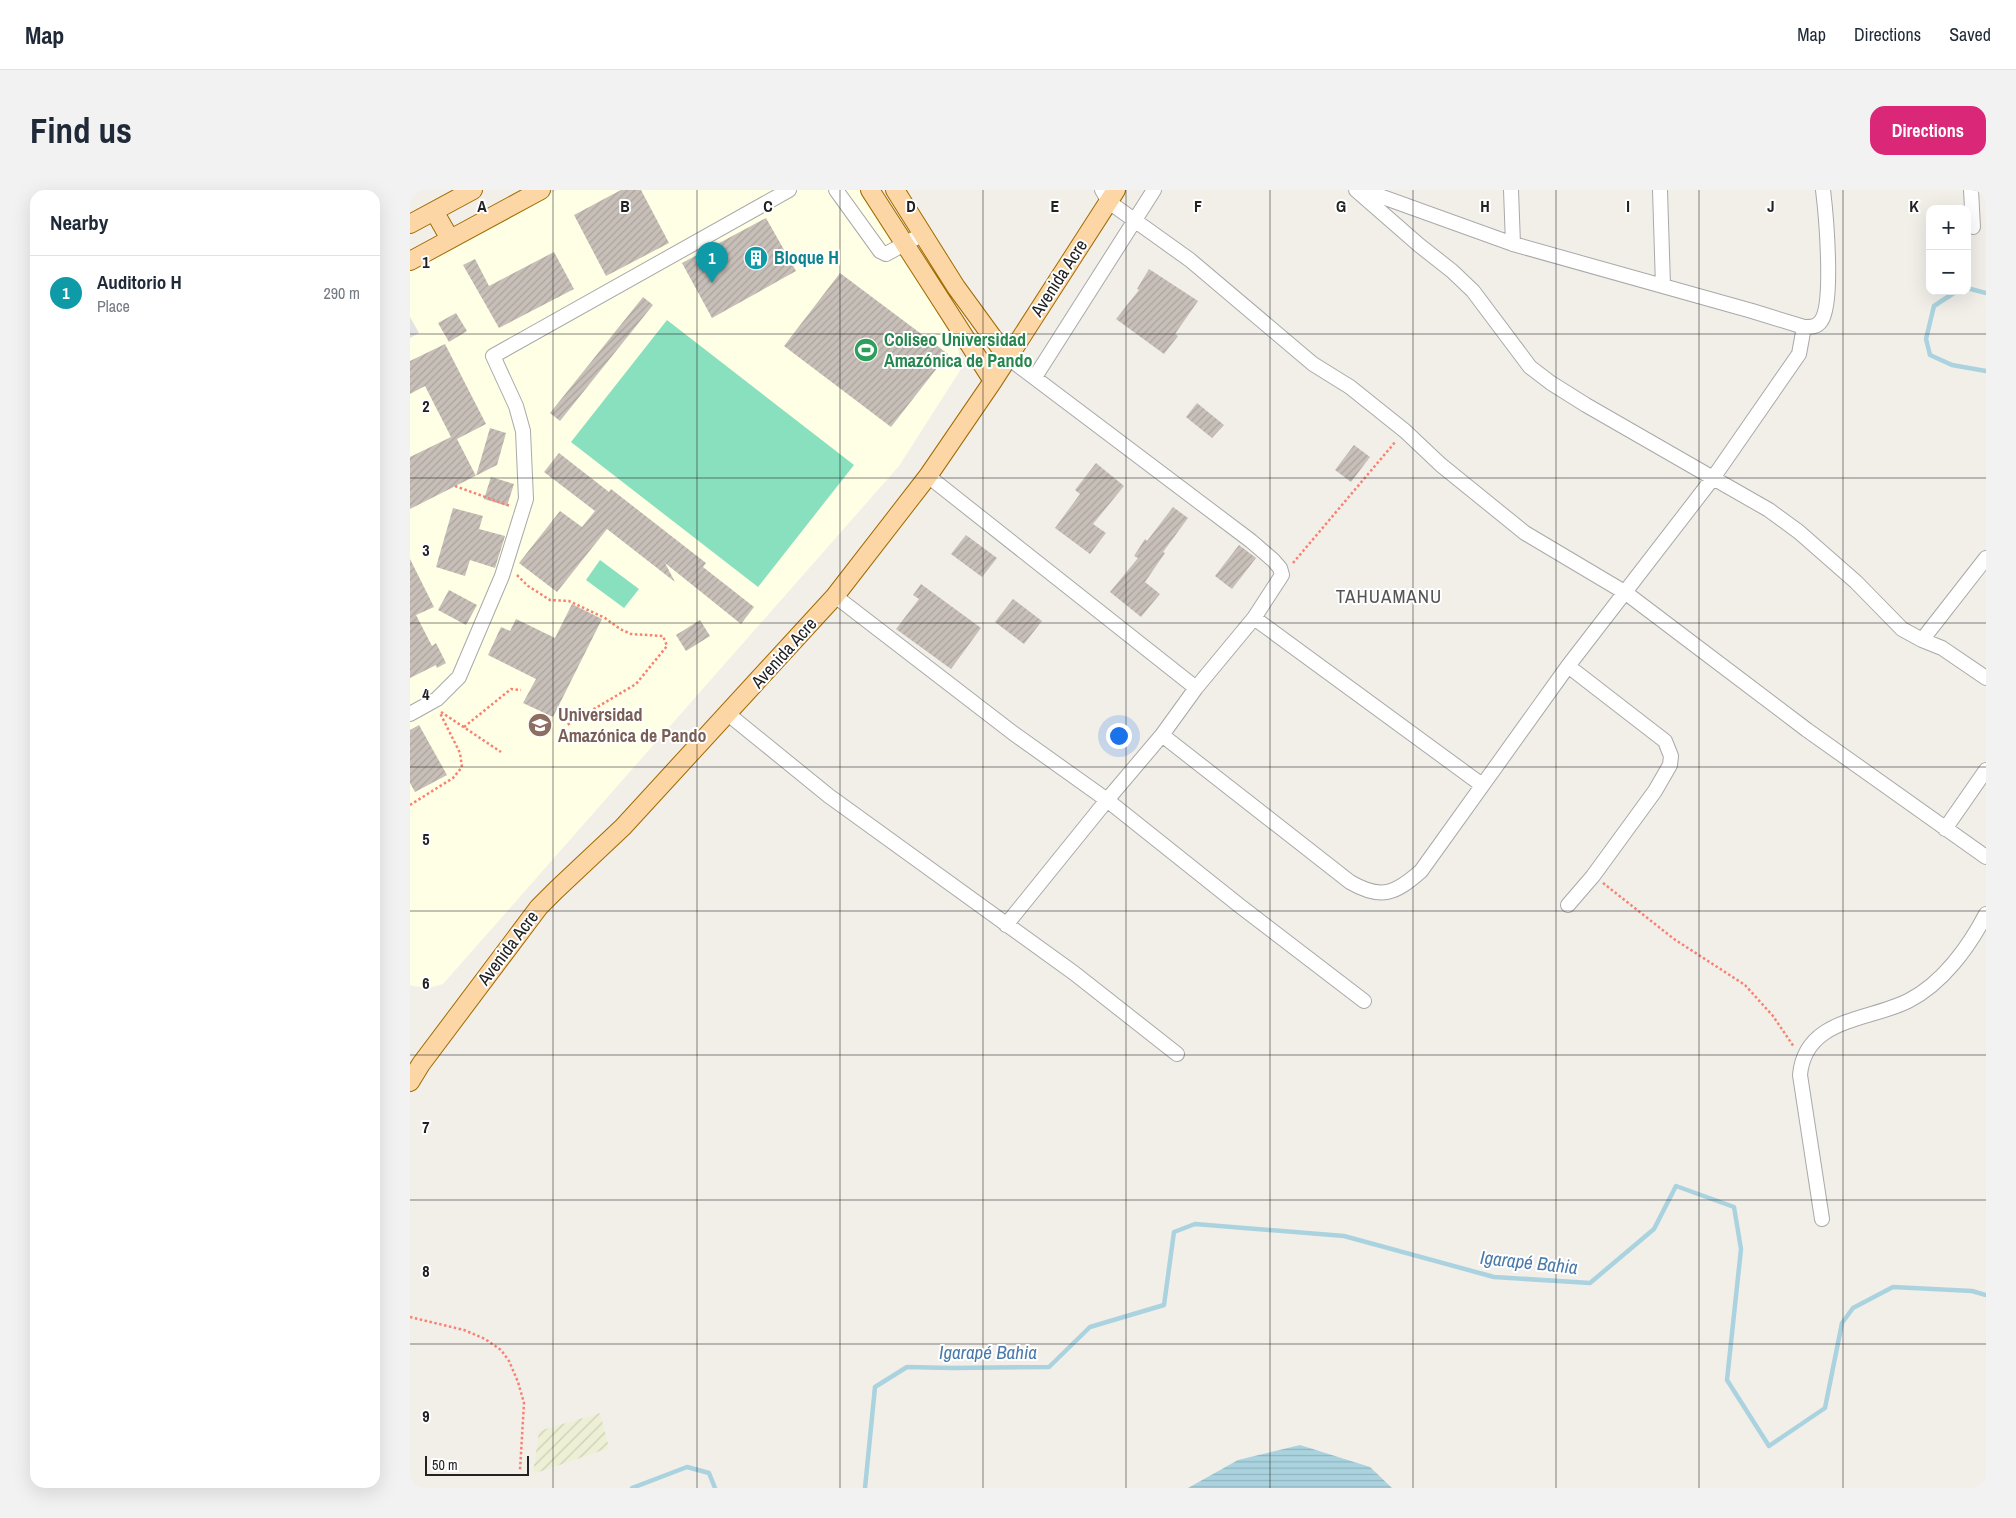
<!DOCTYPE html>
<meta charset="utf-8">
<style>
:root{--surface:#fff;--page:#f2f2f3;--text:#1f2937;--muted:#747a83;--line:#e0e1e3;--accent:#db2777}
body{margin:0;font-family:"Archivo Narrow",sans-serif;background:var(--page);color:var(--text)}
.controls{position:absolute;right:15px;top:15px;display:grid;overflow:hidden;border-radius:10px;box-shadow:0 5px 20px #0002}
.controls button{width:45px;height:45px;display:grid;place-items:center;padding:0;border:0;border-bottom:1px solid var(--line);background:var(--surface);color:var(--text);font:25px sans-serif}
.scale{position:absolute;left:15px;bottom:12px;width:104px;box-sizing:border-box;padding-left:5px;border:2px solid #222;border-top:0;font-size:14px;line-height:18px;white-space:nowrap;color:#222;-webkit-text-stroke:4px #fff;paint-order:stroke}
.you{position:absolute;left:708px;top:545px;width:18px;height:18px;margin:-12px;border:4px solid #fff;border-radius:50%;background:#1a73e8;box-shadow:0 0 0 8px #1a73e833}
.badge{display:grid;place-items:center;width:32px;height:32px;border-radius:50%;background:var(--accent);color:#fff;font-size:16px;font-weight:700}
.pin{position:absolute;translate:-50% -41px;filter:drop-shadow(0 1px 2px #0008)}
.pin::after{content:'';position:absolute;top:26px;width:18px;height:15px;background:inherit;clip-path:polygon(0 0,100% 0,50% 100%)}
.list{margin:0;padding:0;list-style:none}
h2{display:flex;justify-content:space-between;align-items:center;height:65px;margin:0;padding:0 20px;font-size:21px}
h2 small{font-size:16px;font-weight:400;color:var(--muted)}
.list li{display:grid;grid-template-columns:32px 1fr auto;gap:15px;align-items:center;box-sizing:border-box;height:75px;padding:0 20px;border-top:1px solid var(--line)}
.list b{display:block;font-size:19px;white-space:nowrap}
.list p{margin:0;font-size:16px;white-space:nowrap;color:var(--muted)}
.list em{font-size:16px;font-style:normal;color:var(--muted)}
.map{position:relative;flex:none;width:1576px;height:1298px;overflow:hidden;border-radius:15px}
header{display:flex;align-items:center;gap:30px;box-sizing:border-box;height:70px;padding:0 25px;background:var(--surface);border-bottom:1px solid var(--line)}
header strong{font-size:24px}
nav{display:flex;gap:28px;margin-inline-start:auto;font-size:18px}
.intro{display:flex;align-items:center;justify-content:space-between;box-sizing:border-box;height:120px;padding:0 30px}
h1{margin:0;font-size:35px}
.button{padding:12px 22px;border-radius:15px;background:var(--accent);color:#fff;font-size:18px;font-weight:700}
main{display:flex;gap:30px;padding:0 30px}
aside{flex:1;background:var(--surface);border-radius:15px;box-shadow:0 5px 20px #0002}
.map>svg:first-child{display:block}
.education{fill:#ffffe5}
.farmland{fill:url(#farmland-furrows)}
.pitch{fill:#88e0be}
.parking{fill:#e2e2e2}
.water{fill:url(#water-rules)}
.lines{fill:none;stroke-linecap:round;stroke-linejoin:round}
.stream{stroke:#aad3df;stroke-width:4.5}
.building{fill:url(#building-hatch)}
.minor-casing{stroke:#a9a9a9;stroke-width:16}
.major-casing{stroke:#a06b00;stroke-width:20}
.path{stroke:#fa8072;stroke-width:2.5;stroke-dasharray:2.5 2.5;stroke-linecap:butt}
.minor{stroke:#fff;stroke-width:14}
.major{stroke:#fcd6a4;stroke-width:18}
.grid{fill:none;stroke:#222;stroke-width:1;stroke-opacity:0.55}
.labels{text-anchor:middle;stroke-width:4;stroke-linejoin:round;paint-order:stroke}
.culture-label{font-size:18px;font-weight:bold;fill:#0d838f;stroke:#fff;text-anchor:start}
.street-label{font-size:18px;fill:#222;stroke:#fff}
.leisure-label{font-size:18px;font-weight:bold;fill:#27864d;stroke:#fff;text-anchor:start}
.education-label{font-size:18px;font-weight:bold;fill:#785e54;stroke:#fff;text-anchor:start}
.neighbourhood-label{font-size:19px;letter-spacing:1px;fill:#555;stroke:#fff}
.water-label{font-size:19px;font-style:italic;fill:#4a7aab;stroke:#fff}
.grid-label{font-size:16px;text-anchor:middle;font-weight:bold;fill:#222;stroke:#fff;stroke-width:4;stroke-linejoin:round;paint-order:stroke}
</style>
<header>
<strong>Map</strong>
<nav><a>Map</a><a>Directions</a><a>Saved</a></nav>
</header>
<div class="intro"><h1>Find us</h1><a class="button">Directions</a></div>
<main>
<aside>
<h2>Nearby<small></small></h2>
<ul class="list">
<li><span class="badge" style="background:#0f9aa8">1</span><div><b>Auditorio H</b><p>Place</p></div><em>290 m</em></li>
</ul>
</aside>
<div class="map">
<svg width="1576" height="1298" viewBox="0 0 1576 1298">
<defs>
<pattern id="farmland-furrows" width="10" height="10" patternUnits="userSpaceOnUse" patternTransform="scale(1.25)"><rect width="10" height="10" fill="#eef0d5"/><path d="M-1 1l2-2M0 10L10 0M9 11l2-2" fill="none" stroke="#ccceb7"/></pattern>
<pattern id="water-rules" width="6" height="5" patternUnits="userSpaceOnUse" patternTransform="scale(1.25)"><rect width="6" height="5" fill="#aad3df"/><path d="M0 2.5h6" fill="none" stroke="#92b5bf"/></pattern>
<pattern id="building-hatch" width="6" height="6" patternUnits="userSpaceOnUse" patternTransform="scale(1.25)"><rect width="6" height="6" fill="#c7bfb8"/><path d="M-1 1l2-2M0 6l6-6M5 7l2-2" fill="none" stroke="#aba49e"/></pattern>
</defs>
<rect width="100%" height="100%" fill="#f2efe9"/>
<path class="education" d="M147,0H451L491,57L548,159L551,179L489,276L33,794L18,798L3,796L0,795V81Z"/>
<path class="farmland" d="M190,1223L199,1258L123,1284L129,1241Z"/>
<path class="pitch" d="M257,130L444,275L348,397L161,252Z
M190,370L229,399L214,418L176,390Z"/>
<path class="parking" d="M0,127L9,143L0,148Z"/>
<path class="water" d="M890,1255L960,1277L982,1298H778L828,1270Z"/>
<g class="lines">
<path class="stream" d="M1557,98L1576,103
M1547,101L1524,116L1516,149L1520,165L1542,175L1576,181
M222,1298L277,1277L299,1283L305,1298
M455,1298L465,1197L497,1177L541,1178L639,1177L680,1137L754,1115L764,1042L785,1034L934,1046L1084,1087L1180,1093L1244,1039L1266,996L1324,1017L1331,1059L1317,1190L1359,1256L1415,1218L1432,1133L1443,1118L1483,1097L1562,1101L1576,1105"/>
</g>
<path class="building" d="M211,0H231L259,53L196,86L164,25Z
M356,28L386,81L302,128L272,73Z
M144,62L164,99L89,138L53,75L65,69L79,96Z
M739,79L788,111L765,144L768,146L754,164L706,129L729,100L727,99Z
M430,83L538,164L481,237L374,156Z
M233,107L243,115L150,231L140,223Z
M46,123L57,141L39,152L28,133Z
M35,154L76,234L47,249L66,286L80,238L96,243L87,275L0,319V267L41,247L15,196L0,204V171Z
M787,213L814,235L802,248L776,227Z
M944,255L960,267L941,292L925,280Z
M149,263L199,302L201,299L296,373L293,377L344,417L331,434L255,373L265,392L197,339L147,402L109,373L150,321L172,337L185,321L134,282Z
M686,273L714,296L683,334L696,343L680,364L645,338L670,304L665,300Z
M81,287L104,294L97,316L74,309Z
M763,317L778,328L753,362L755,363L735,392L750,404L731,427L700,402L728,368L724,366L735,349L737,351Z
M43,318L73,326L69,339L95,346L85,378L60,370L55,386L26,377Z
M556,345L587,368L572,387L541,364Z
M829,355L846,368L822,399L805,386Z
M0,369L24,417L6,425L22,456L26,453L36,473L27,478L26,475L0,488Z
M511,394L571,438L541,479L486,439L509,409L503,405Z
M39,400L67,415L56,435L28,420Z
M603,409L632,431L614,454L585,432Z
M162,414L192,429L143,527L113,513L126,489L78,465L91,437L100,441L106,429L145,448Z
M290,430L300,446L276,461L266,445Z
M9,535L37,585L5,602L0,593V540Z"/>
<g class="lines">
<g class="minor-casing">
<path id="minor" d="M426,0L470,61L476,64L513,44
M692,0L699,12L780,70L903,174L940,197L995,241L1031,275L1115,343L1216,403L1397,540L1576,667
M946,0L1009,55L1042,81L1063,101L1120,177L1141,193L1176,215L1303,288L1389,164L1394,137
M953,0L1103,54L1342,121L1394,137C1401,137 1407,137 1411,131C1424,114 1416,24 1413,0
M1101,0L1103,54
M1250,0L1253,96
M1561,0L1563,37
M597,167L841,351L863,370L870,378L872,385L844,428L786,498
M625,187L744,0
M518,286L786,498L752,545
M425,406L603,543L697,610L752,545L940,692C971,710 985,704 1011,681L1158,476L1303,288L1359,320L1389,342L1446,392L1492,439L1512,450L1532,458L1576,488
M844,428L1072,595
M1512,450L1576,368
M0,524L27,509L49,487L92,386L116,309L113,241L106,216L83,166L379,0
M318,524L419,606L664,783L767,864
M1535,639L1576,580
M1158,715L1183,686L1245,601L1260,575L1261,566L1255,551L1158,476
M596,735L697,610L830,716L954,811
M1412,1029L1390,885C1395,828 1458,831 1498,811C1532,794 1559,757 1576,724"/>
</g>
<g class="major-casing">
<path id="major" d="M460,0L583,191
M485,0L546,97L597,167
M24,21L40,49
M0,34L63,0
M0,71L131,0
M0,892L11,874L129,717L146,700L213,637L425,406L518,286L583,191L706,0"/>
</g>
<path class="path" d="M45,296L100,316
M883,373L986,251
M107,385L118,396L140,410L159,411L195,428L210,439L221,444L253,446L257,456L226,494L157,535
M31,522L91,562
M54,537L101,499L111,500
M0,615L43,588L52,577L50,563L30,523
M1193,693L1264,749L1335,795L1363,826L1384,857
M0,1127L54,1140L75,1149L91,1160L99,1171L108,1192L114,1213L110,1280"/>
<use href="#minor" class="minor"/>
<use href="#major" class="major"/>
</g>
<path class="grid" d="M143,0V1298M287,0V1298M430,0V1298M573,0V1298M716,0V1298M860,0V1298M1003,0V1298M1146,0V1298M1289,0V1298M1433,0V1298M0,144H1576M0,288H1576M0,433H1576M0,577H1576M0,721H1576M0,865H1576M0,1010H1576M0,1154H1576"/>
<defs>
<g id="building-disc" transform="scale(1.25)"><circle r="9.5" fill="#0f9aa8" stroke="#fff"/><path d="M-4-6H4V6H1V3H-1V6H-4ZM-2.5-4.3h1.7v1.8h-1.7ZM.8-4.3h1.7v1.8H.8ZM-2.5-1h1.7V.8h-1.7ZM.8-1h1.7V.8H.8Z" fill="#fff"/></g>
<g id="stadium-disc" transform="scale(1.25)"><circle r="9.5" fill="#2e9e5b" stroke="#fff"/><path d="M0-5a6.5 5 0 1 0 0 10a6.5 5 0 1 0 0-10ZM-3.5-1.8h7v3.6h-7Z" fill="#fff"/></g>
<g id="university-disc" transform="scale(1.25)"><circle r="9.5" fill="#8d6e63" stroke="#fff"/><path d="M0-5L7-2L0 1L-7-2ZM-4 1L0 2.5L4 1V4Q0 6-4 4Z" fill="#fff"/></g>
</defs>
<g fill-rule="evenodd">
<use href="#building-disc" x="346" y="68"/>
<use href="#stadium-disc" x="456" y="160"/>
<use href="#university-disc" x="130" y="535"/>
</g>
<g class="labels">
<g class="culture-label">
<text x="364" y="74">Bloque H</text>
</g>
<g class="street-label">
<text transform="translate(649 88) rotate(-57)" y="6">Avenida Acre</text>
<text transform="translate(374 463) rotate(-48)" y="6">Avenida Acre</text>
<text transform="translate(98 758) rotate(-53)" y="6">Avenida Acre</text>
</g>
<g class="leisure-label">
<text x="474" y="156">Coliseo Universidad<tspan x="474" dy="21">Amazónica de Pando</tspan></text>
</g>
<g class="education-label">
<text x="148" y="531">Universidad<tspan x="148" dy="21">Amazónica de Pando</tspan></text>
</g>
<g class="neighbourhood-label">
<text x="979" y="413">TAHUAMANU</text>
</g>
<g class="water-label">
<text transform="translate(1119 1072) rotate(6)" y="7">Igarapé Bahia</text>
<text x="578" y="1169">Igarapé Bahia</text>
</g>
</g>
<g class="grid-label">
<text x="72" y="22">A</text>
<text x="215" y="22">B</text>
<text x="358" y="22">C</text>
<text x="501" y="22">D</text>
<text x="645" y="22">E</text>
<text x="788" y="22">F</text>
<text x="931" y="22">G</text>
<text x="1075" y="22">H</text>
<text x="1218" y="22">I</text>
<text x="1361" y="22">J</text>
<text x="1504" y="22">K</text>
<text x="16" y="78">1</text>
<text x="16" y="222">2</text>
<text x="16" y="366">3</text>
<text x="16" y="510">4</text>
<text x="16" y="655">5</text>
<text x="16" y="799">6</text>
<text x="16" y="943">7</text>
<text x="16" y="1087">8</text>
<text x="16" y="1232">9</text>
</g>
</svg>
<div class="controls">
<button>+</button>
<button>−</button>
</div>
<div class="scale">50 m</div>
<div class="you"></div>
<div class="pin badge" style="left:302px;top:93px;background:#0f9aa8">1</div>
</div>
</main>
